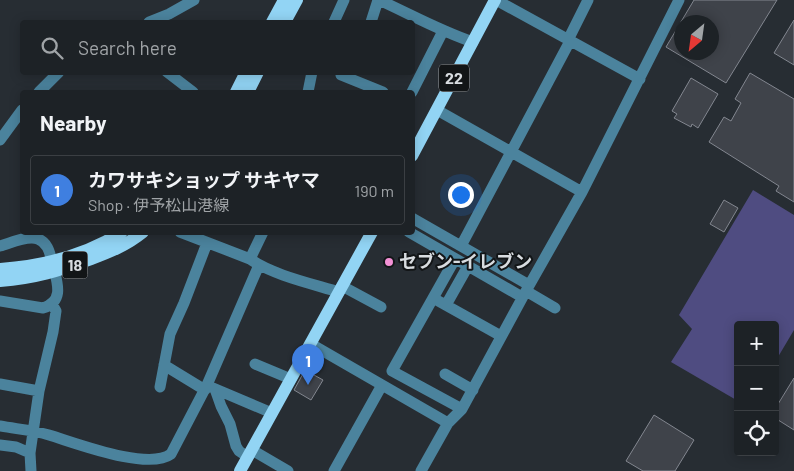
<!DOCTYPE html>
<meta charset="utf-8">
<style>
:root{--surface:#1d2226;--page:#252a2e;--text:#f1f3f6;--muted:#a0a4a7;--line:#3b3f43;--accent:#f391d5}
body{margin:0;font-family:Barlow,"Noto Sans JP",sans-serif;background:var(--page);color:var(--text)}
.controls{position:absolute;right:15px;bottom:15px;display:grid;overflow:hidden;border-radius:5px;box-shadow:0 2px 12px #0003}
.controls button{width:45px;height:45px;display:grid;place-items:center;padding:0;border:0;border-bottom:1px solid var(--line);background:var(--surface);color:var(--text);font:25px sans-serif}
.compass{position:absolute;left:674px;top:15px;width:45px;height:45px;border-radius:50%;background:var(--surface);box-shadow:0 2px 12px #0003;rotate:209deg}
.you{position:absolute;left:460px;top:194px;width:18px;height:18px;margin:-12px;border:4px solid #fff;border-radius:50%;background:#1a73e8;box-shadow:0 0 0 8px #1a73e833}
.badge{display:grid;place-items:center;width:32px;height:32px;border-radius:50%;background:var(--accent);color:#fff;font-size:16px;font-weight:700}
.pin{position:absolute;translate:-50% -41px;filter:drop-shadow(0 1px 2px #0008)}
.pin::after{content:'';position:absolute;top:26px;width:18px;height:15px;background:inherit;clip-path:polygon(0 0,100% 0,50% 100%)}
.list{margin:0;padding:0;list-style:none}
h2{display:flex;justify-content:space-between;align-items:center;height:65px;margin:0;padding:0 20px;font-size:21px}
h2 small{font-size:16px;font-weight:400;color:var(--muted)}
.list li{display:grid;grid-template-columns:32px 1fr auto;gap:15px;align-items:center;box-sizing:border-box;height:70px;margin:0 10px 10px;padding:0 10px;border:1px solid var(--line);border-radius:5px}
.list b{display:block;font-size:19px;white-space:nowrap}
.list p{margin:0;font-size:16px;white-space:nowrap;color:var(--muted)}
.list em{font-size:16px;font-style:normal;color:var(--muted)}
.icon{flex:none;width:28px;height:28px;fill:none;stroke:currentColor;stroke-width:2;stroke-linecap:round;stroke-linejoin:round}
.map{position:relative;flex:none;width:794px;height:471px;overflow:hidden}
.search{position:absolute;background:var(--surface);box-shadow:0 2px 12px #0003;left:20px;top:20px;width:395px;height:55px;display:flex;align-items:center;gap:12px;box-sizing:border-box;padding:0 18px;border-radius:5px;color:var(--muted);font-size:19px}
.panel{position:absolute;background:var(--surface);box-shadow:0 2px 12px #0003;left:20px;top:90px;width:395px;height:145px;border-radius:5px}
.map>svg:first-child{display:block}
.green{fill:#4f4c81}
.building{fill:#3f434a;stroke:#838790;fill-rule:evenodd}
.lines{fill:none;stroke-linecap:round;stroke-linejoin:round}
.minor{stroke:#4b839d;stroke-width:11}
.major{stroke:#92d4f4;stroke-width:12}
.poi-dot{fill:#f391d5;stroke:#121517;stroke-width:2}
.labels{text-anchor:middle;stroke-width:4;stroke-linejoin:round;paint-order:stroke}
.shield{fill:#121517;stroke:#9da0a4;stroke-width:1}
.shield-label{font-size:16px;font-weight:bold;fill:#d8dce0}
.poi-label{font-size:18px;font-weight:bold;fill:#d8dce0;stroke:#121517;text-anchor:start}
</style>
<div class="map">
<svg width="794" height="471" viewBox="0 0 794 471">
<rect width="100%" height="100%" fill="#272d33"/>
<path class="green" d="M753,190L794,215V330L775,362V325H738V401L671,362L692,329L679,315Z"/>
<path class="building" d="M694,0H777L726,83L666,47ZM682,22H712V52H682Z
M794,20V65L774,53Z
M750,73L794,99V202L776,191L779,186L709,142L724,117L731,121L741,103L735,99Z
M691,78L718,94L698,128L692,124L691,127L674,118L677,114L672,111Z
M724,200L738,208L724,232L710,224Z
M305,370L323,380L311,400L294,390Z
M794,378V430L775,418V409Z
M654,415L694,440L675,471H643L626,461Z"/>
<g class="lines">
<path class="minor" d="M379,0C410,14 440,31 473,42
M496,0L640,79
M149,22L169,14L194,0
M334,22L344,0
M371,22L378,0
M568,40L588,0
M167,72L193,92
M341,75L383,92
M39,92L59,72
M308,92L312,72
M412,92L443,31
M437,110L582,192
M0,140L22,110
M412,218L529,285
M180,232L250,259C272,275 313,284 339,292
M409,232L522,297
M0,246C11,243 27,235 38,239C49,243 50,255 53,265C57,282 65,301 43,308L0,301
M461,246L570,41
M250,259L263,232
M455,259L392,371L462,409
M342,286L381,307
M526,291L555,308
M433,298L501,336
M446,305L468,266
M311,344L448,423
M255,364L291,379
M164,365L205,390
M445,374L473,390
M0,384L39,391
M160,387L170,334L184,303L207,243
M213,388L272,413
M215,389L221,406L230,424L236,446L239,451L248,457
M0,426C16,429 33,430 49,435C76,443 148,471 171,454L207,385L259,265
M0,445L16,447L30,453
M252,450L288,471
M31,471L30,453L39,391L53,332L56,311L52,304
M334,471L382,385
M421,471L448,423L462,409L526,291L582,192L679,0"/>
<path class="major" d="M272,22L284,0
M285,22L297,0
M236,92L246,72
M248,92L258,72
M412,156L495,0
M0,269C42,266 86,255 122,232
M0,281C36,278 58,271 91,259C110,252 127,245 143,232
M240,471L372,232"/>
</g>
<circle class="poi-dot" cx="389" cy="262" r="5"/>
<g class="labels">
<g class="shield">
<rect x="439" y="64.5" width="30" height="27" rx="4"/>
<rect x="62.5" y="251.5" width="25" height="27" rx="4"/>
</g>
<g class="shield-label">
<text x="454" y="84">22</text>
<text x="75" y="271">18</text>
</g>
<g class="poi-label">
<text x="399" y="268">セブン-イレブン</text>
</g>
</g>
</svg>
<div class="controls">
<button>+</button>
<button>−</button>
<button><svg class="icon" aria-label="locate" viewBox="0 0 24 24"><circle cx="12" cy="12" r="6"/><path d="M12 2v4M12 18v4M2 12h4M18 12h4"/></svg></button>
</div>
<svg class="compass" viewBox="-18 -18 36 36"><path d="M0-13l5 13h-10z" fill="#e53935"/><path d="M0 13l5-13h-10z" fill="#a0a4a7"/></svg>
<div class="you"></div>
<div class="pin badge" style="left:308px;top:385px;background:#3f7fe0">1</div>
<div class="search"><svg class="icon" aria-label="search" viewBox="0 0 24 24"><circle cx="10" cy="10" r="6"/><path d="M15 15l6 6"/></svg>Search here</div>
<section class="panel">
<h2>Nearby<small></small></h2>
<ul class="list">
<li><span class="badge" style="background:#3f7fe0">1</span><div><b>カワサキショップ サキヤマ</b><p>Shop · 伊予松山港線</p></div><em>190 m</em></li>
</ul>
</section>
</div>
